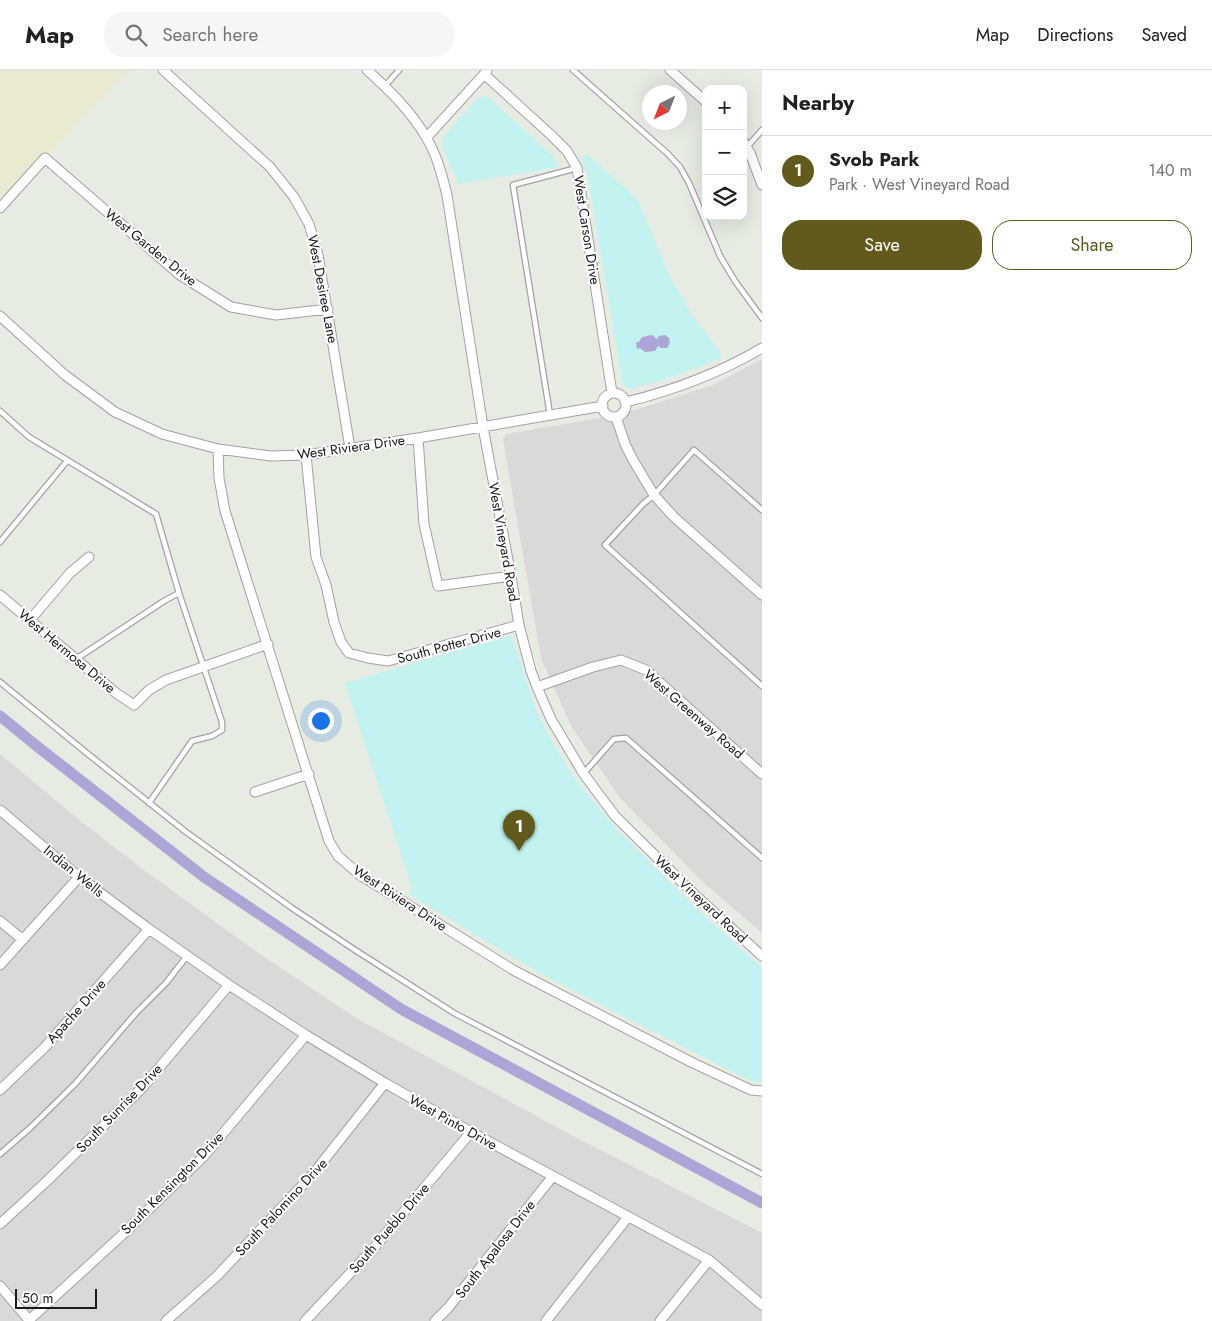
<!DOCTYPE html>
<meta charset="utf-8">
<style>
:root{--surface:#fff;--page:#f6f6f6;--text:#202124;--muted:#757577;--line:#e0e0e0;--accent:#625a1c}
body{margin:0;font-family:Jost,sans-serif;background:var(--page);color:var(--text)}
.controls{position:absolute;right:15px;top:15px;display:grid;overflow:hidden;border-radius:10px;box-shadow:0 5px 20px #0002}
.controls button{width:45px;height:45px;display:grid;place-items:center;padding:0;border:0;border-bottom:1px solid var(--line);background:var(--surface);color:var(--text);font:25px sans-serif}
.compass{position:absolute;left:642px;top:15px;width:45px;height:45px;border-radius:50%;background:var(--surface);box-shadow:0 5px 20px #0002;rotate:222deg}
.scale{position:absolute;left:15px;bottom:12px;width:82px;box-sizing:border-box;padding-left:5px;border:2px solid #1b1b1b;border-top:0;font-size:14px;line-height:18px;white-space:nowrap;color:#1b1b1b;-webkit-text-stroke:4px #fff;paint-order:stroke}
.you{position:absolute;left:320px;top:650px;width:18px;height:18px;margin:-12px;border:4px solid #fff;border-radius:50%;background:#1a73e8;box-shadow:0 0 0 8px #1a73e833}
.badge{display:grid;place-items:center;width:32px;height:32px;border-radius:50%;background:var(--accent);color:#fff;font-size:16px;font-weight:700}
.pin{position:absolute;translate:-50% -41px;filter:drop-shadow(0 1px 2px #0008)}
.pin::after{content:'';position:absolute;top:26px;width:18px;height:15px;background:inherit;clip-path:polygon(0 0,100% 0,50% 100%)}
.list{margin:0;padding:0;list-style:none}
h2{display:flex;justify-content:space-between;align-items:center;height:65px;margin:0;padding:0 20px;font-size:21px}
h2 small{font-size:16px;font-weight:400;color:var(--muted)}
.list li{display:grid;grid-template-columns:32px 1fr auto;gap:15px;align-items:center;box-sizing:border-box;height:70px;padding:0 20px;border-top:1px solid var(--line)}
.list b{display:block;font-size:19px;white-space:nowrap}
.list p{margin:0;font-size:16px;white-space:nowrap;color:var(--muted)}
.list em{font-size:16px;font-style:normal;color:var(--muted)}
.actions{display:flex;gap:10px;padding:15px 20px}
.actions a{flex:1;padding:11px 0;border:1px solid var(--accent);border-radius:20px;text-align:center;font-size:18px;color:var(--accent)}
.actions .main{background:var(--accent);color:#fff}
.icon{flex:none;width:28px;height:28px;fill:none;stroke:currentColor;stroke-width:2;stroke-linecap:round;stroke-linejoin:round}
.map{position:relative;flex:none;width:762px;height:1251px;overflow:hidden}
header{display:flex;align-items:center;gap:30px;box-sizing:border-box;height:70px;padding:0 25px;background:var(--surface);border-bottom:1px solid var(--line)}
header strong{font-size:24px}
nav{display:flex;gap:28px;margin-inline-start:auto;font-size:18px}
.search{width:350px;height:45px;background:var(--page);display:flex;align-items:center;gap:12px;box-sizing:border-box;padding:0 18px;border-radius:20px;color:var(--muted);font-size:19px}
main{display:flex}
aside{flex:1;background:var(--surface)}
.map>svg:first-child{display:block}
.residential{fill:#d9d9d8}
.commercial{fill:#ebe9d2}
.park{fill:#c2f3f0}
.water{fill:#aba6d6}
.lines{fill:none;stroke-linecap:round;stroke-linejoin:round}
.canal{stroke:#aba6d6;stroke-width:11}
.service-casing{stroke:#a2a2a2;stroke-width:7}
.minor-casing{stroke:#a2a2a2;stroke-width:11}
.service{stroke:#fff;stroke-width:4.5}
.minor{stroke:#fff;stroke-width:9}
.labels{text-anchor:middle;stroke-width:4;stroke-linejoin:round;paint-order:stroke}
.street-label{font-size:14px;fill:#1b1b1b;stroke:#fff}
</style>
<header>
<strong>Map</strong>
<div class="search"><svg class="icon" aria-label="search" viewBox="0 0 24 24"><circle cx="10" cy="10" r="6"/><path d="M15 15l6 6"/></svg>Search here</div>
<nav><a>Map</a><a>Directions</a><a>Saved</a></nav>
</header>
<main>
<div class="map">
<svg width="762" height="1251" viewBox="0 0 762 1251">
<rect width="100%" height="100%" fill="#e6ece2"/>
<path class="residential" d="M762,289V863L703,812L620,728L571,656L541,588L503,369L507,364L601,348L635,340L713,315Z
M0,684L83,753L145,801L264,887L356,948L573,1066L762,1163V1251H0Z"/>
<path class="commercial" d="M0,0H131L121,7L45,88L0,138Z"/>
<path class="park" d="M487,26L555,88L559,97L458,114L443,78L442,69L478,28Z
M587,84L638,130L669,205L692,245L715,275L721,284V288C690,301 662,311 629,319L623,315L588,107L582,88Z
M511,565L534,635L547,662L565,694L579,714L615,758L701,843L762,898V1011L760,1012L747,1009L543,905L410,825L412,818L345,613Z"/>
<path class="water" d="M652,265L657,269L659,266L665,265L669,268L670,273L667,278H661L658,276L655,281L645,282L640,278L637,279L636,272H639L642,267Z"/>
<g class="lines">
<path class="canal" d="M0,646L38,677L204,807L401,939L762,1133"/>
<g class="service-casing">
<path id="service" d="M573,0L668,84L680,97L689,113L720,186L735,211L762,248
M385,16L399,0
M747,77L762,60
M0,341L29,367L156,444L179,523L222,652V660L212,666L192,671L149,733
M550,345L513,115L577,98
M762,440L694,380L654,425L643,434L605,475L762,616
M0,472L67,391
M76,589L164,531L179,523
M0,612L88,684L186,762L292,838L355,880L454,943L762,1104
M584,703L614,669L626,668L762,788
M0,1084L30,1058L75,1014L136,943L166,913L187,886"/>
</g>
<g class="minor-casing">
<path id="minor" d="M163,0L270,97L294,127L309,154L318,185L350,378
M367,0C389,20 411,41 426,67C437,85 442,105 447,125L483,357L511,506L519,555L531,601L537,617L551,649L583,703L615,746L693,823L762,886
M670,0L706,32
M484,4L551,65L567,81L577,98L612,323
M427,67L487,1
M743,71L750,83L762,115
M0,138L45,88L180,205L231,237L276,245L328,239
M0,246L65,305L115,342L162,364L218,379L271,386L306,385L418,368L603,336
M602 335a12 12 0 1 1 24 0a12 12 0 1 1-24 0Z
M626,332C675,320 718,304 762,278
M616,347L625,374L633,390L654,425L674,447L762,525
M418,368L424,454L438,516L511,506
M218,379L219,408L225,441L329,771L338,786L360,805L515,901L693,993L751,1020L762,1021
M306,385L316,487L326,515L334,552L341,572L349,583L368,588L388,591L519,555
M0,525L116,623L134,635L149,620L166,610L268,574
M30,550L70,503L89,487
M537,617L593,597L621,590L646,600L762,704
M255,722L309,704
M0,740L79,807L149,859L229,915L306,965L385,1013L471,1062L709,1190L762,1235
M0,851L23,870
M0,895L79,807
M0,1020L45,977L149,859
M0,1154L48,1110L142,1018L229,915
M0,1216L29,1250
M28,1251L121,1166L203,1087L306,965
M166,1251L217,1206L313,1104L385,1013
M305,1251L373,1179L471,1062
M435,1251L448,1238L553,1106
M546,1251L628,1147
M660,1251L709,1190"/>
</g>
<use href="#service" class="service"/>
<use href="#minor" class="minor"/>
</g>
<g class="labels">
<g class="street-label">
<text transform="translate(587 160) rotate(81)" y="5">West Carson Drive</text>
<text transform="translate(151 177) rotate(39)" y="5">West Garden Drive</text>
<text transform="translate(323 219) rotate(79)" y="5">West Desiree Lane</text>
<text transform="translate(351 377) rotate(-8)" y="5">West Riviera Drive</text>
<text transform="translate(504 472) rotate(80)" y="5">West Vineyard Road</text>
<text transform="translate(449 575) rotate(-15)" y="5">South Potter Drive</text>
<text transform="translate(67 581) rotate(40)" y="5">West Hermosa Drive</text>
<text transform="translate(694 644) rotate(41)" y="5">West Greenway Road</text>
<text transform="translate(74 801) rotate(39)" y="5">Indian Wells</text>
<text transform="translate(400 828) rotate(33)" y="5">West Riviera Drive</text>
<text transform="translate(701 829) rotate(43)" y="5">West Vineyard Road</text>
<text transform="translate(76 941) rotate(-48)" y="5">Apache Drive</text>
<text transform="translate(119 1038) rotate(-46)" y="5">South Sunrise Drive</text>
<text transform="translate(453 1052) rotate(29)" y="5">West Pinto Drive</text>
<text transform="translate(172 1113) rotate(-45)" y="5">South Kensington Drive</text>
<text transform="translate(281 1137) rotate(-47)" y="5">South Palomino Drive</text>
<text transform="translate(389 1158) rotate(-49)" y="5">South Pueblo Drive</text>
<text transform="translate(495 1179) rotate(-52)" y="5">South Apalosa Drive</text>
</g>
</g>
</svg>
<div class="controls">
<button>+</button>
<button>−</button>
<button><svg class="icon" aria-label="layers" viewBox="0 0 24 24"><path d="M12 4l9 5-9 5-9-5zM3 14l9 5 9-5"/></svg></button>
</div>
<svg class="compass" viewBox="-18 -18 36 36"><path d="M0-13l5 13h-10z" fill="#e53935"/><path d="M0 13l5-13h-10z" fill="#757577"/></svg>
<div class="scale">50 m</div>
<div class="you"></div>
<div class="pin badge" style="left:519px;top:781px">1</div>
</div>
<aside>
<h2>Nearby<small></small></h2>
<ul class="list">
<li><span class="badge">1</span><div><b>Svob Park</b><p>Park · West Vineyard Road</p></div><em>140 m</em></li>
</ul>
<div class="actions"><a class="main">Save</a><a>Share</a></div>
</aside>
</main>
